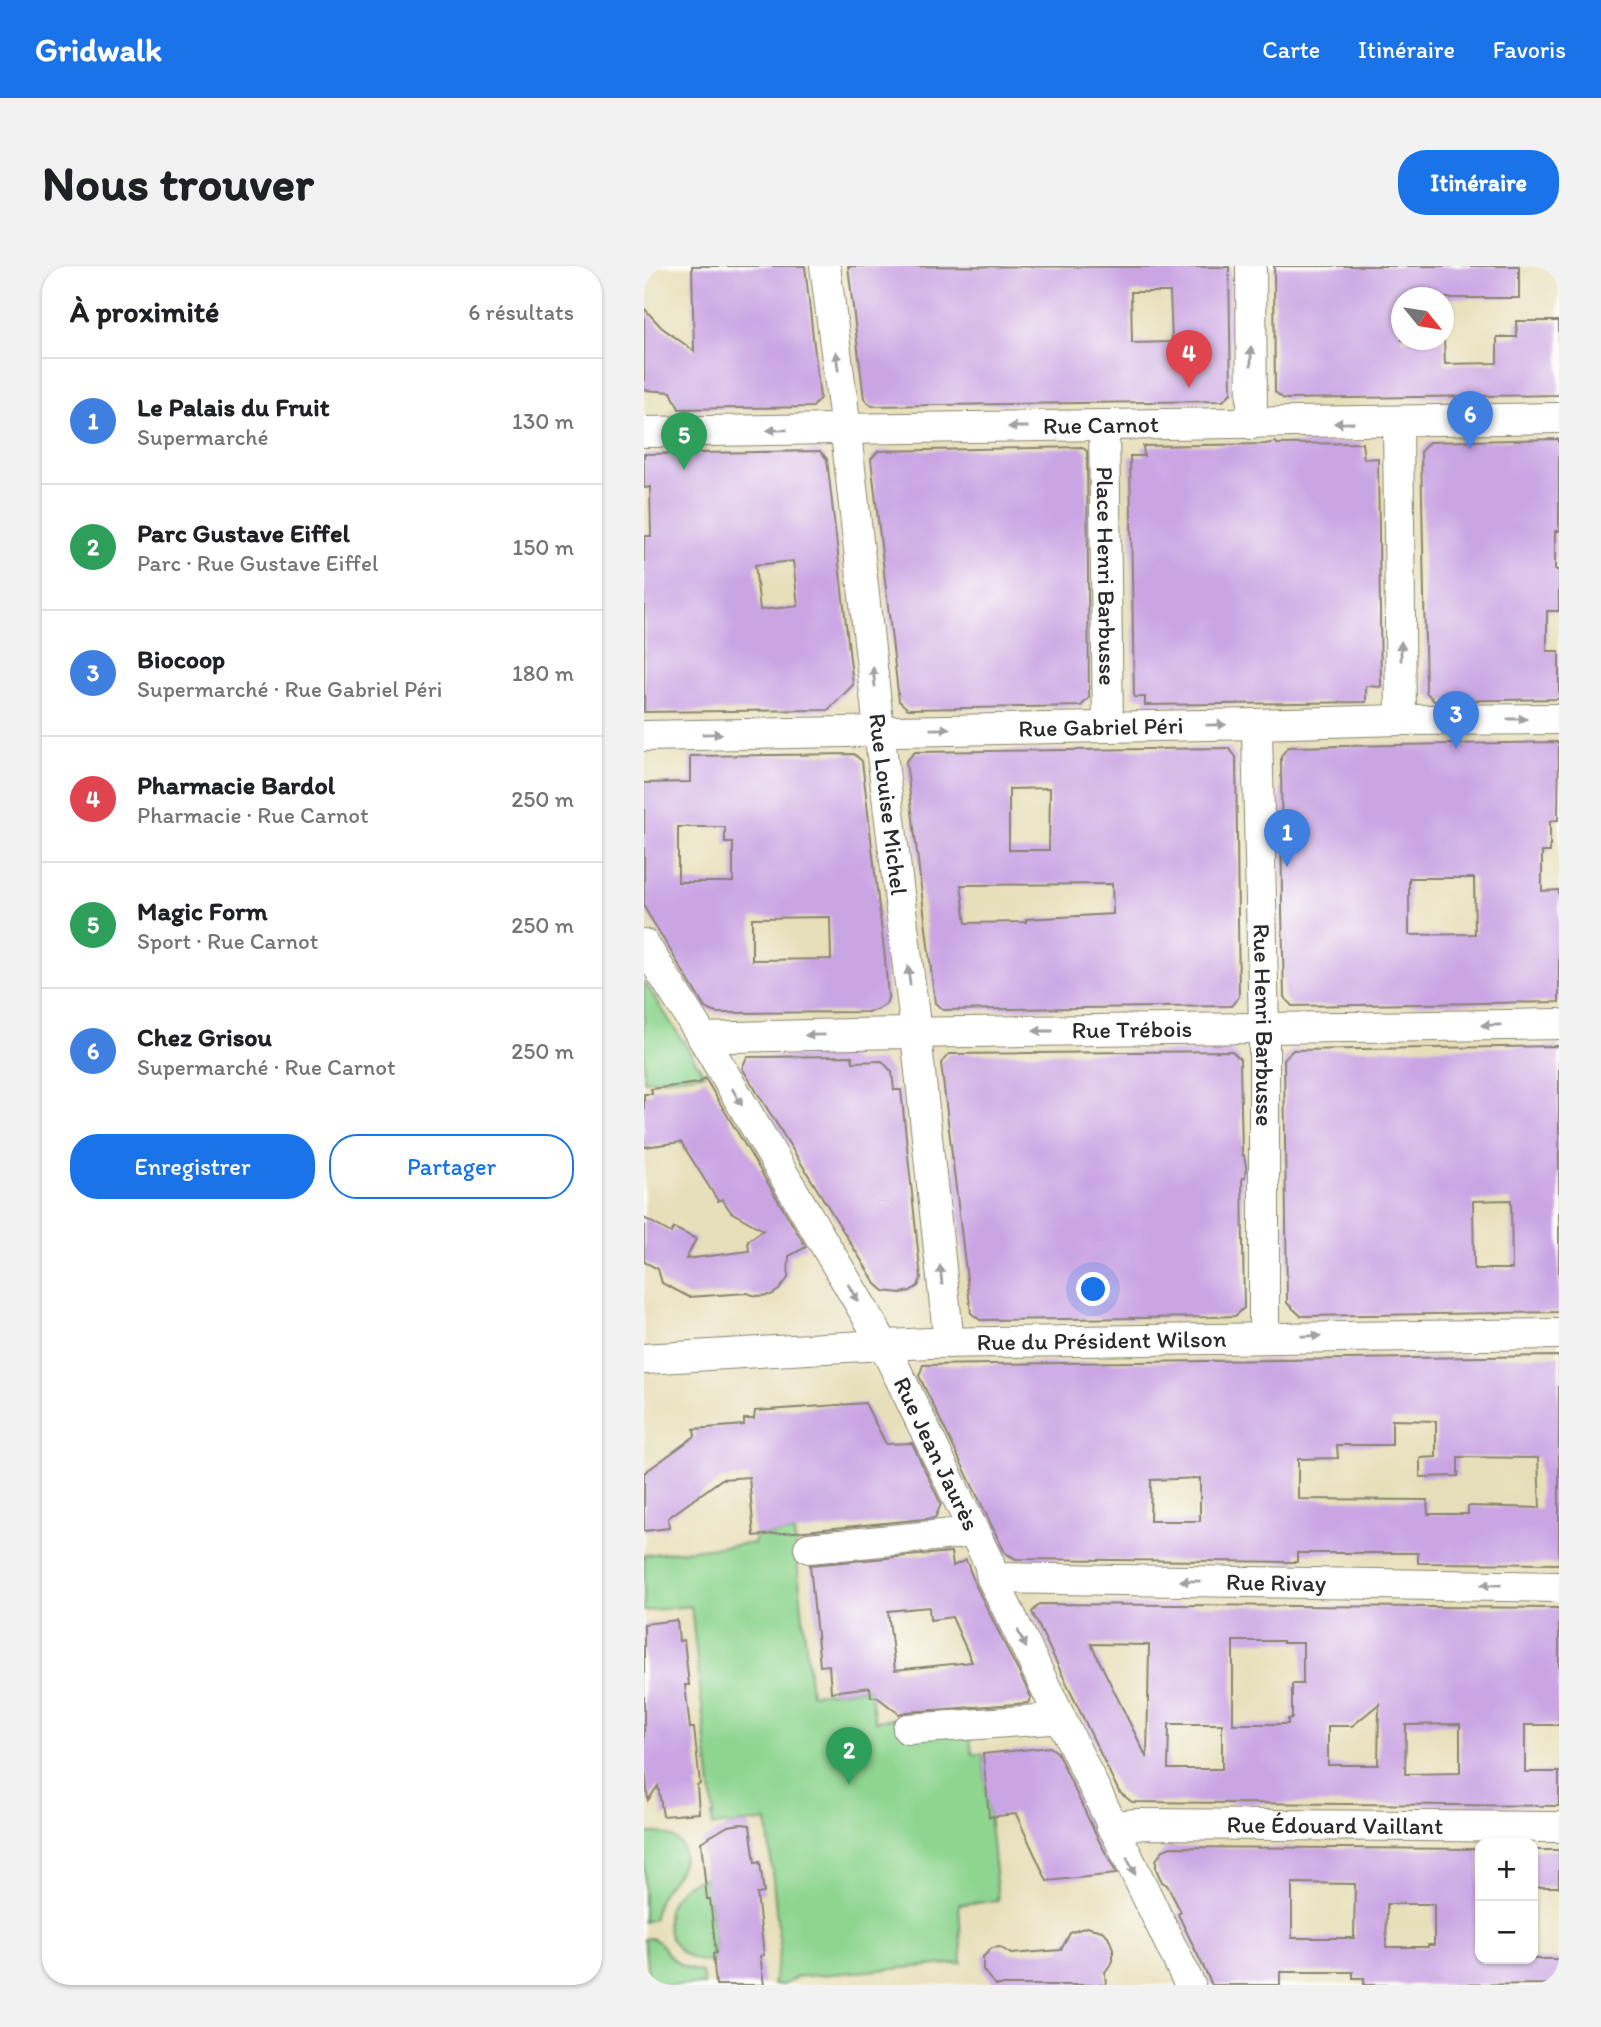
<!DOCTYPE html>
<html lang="fr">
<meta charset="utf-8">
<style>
:root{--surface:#fff;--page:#f2f2f2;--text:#202124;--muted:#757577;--line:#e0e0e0;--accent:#1a73e8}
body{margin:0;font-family:Itim,sans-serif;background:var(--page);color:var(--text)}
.controls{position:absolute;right:21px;bottom:21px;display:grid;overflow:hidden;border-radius:14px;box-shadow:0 2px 5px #0004}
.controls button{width:63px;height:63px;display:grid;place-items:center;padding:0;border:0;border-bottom:2px solid var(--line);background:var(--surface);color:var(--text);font:35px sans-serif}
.compass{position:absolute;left:747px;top:21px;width:63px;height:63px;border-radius:50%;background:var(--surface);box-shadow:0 2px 5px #0004;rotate:120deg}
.you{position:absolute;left:450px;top:1024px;width:24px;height:24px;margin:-18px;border:5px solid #fff;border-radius:50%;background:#1a73e8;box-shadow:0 0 0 10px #1a73e833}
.badge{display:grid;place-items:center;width:46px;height:46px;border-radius:50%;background:var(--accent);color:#fff;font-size:23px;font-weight:700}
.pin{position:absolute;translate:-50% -58px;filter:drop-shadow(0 2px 4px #0008)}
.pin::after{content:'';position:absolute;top:37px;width:24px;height:21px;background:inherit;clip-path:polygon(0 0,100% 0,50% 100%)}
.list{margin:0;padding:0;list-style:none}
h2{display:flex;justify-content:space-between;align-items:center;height:91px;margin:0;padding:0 28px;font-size:30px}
h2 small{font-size:23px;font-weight:400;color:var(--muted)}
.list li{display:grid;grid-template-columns:46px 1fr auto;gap:21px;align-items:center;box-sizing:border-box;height:126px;padding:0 28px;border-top:2px solid var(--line)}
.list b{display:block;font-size:26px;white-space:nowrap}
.list p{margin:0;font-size:23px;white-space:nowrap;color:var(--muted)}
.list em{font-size:23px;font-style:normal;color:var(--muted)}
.actions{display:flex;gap:14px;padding:21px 28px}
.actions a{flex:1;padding:16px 0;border:2px solid var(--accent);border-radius:28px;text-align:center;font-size:24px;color:var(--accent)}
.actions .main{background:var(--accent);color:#fff}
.map{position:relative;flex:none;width:915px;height:1719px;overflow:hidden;border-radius:28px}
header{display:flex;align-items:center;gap:42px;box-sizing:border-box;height:98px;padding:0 35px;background:var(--accent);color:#fff}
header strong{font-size:33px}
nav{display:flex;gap:38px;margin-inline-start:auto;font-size:24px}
.intro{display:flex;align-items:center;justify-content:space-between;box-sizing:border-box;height:168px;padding:0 42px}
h1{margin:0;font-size:49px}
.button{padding:18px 32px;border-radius:28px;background:var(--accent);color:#fff;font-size:24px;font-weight:700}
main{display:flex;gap:42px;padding:0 42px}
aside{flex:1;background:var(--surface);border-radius:28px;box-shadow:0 2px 5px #0004}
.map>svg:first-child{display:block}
.green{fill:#8ed590;stroke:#5c805e;stroke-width:2}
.building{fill:#caa5e4;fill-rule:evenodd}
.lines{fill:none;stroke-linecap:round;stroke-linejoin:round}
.street-casing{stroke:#898572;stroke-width:32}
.street{stroke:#fff;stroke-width:30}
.oneway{fill:#a0a0a0}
.labels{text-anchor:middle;stroke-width:6;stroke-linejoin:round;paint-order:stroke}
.street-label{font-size:24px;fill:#2b2b2b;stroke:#fdfcf7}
</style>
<header>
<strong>Gridwalk</strong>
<nav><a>Carte</a><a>Itinéraire</a><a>Favoris</a></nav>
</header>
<div class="intro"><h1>Nous trouver</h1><a class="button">Itinéraire</a></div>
<main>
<aside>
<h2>À proximité<small>6 résultats</small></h2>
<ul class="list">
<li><span class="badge" style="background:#3f7fe0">1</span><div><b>Le Palais du Fruit</b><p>Supermarché</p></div><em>130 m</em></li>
<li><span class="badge" style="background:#2e9e5b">2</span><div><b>Parc Gustave Eiffel</b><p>Parc · Rue Gustave Eiffel</p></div><em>150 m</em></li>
<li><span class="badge" style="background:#3f7fe0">3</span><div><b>Biocoop</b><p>Supermarché · Rue Gabriel Péri</p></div><em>180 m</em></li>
<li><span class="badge" style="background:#e0444e">4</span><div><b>Pharmacie Bardol</b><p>Pharmacie · Rue Carnot</p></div><em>250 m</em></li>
<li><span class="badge" style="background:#2e9e5b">5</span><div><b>Magic Form</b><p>Sport · Rue Carnot</p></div><em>250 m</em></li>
<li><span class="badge" style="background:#3f7fe0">6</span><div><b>Chez Grisou</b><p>Supermarché · Rue Carnot</p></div><em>250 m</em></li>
</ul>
<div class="actions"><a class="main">Enregistrer</a><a>Partager</a></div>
</aside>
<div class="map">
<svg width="915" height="1719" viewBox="0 0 915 1719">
<rect width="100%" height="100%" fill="#fdfcf7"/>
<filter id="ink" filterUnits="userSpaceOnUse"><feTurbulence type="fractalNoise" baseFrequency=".0143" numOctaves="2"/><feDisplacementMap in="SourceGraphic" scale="14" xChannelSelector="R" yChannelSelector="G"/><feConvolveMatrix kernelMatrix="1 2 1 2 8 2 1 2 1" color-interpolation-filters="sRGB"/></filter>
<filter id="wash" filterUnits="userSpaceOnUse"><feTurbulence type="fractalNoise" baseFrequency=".00686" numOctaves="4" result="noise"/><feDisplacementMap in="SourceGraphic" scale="28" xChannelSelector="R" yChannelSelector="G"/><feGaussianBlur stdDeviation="1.57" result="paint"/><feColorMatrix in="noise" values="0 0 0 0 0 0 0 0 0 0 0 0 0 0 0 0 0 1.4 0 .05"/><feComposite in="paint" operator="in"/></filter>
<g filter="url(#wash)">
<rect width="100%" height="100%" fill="#e7dfba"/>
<path class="green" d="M0,715L60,808L0,815Z
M150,1266L167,1428L226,1422L231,1455L323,1445L328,1488H339L354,1635L315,1638L318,1697L152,1711L140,1719H129L136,1683L123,1555L69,1560L68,1549H70L47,1340L0,1345V1289L111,1277L110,1270Z
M5,1567C29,1566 48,1578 35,1604C30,1614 21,1621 16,1631C12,1638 12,1646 9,1653L0,1656V1569Z
M60,1612L66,1633L72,1687L69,1688L70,1696C14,1698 5,1624 60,1612Z
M7,1672C16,1675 18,1680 23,1687C32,1698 44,1704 58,1706L60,1719H5L0,1673Z"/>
<g id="blocks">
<path class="building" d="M48,0H161L176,132L169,141L35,143L27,126L0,124V42L17,61L50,85Z
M204,0L585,1L587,127L579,135L228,140L220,133ZM487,26H526L528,76L488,77Z
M630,0H875V32H758V74H800L801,98L853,97V71H873L872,55H915V129L640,133L631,126Z
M915,173V265H911V304H915V345H903V385H915V433L790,435L782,426L777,185L785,176Z
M632,176L633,178L718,177L720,193L734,192L737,421L722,420V436L501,439V431H490L486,190H500L499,180L621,178Z
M438,181L443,185L445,432L437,440L264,443L255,435L227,193L234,185Z
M176,185L183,193L209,419L184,444L0,446V270H7L6,221L0,222V188ZM149,295L154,340L116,344L111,299Z
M915,476L914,554L906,555V586H898V625L915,624V736L648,740L640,731L638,645L637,490L644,481ZM765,612H830L831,668L765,669Z
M585,482L592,491L595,731L587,740L299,744L291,737L262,495L271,486ZM406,522L405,584H365V523ZM468,618L469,648L382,653V656L322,657L317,619Z
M210,488L218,495L241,693L244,732L242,738L233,744L223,746L72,747L61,742L0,641V517L46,516V490ZM34,561H81V577H89V616H34ZM186,651L187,693L108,694V652Z
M915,780V1046L657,1050L643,1037L640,793L649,784ZM867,934L868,1003H830L829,935Z
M588,785L596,793L598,889H600L602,901L601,912H598L600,1042L591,1050L567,1051L336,1054L327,1047L297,797L305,788Z
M208,790L209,796L238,795L248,806L250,824H257L277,1012L274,1020L266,1025L257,1027L240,1025L232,1018L98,802L103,791Z
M61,812L162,981L145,990L144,1012L135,1024L127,1029L112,1030L103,1027L45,1031L18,1017L14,1003L0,996V952L27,967L30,962L52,973L42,993L105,985L104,975L119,964L87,946L78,933L74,935L37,876L0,881V828H8L7,823L55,817Z
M915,1090V1298L774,1297V1287H653V1296L372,1293L361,1287L275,1110L279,1099ZM748,1154L792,1155V1191L776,1192V1211L814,1210V1191L894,1192L896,1242L824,1240V1248H784L783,1234L654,1233V1193L694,1192L693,1179H748ZM556,1212V1255H506L507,1214Z
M221,1137L242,1178L268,1177L297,1238L291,1252L110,1270L105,1211L78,1213L24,1252L25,1262L0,1265V1207L51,1170L50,1163L100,1159V1153H110L111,1145Z
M307,1286L309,1300L322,1294L332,1320L387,1431L384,1437L263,1446L255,1448L233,1431H227L226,1421L187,1426L185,1399L176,1400L166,1299ZM285,1341L286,1354L308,1351L328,1396L251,1404L244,1345Z
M396,1338L915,1342V1459H881V1506H915V1540L488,1536L475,1526L388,1346ZM589,1375H639V1377H659V1418H648V1452L644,1453V1458H589ZM447,1378L505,1379L503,1492ZM735,1438L734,1499H684V1460H708ZM525,1458H578V1503H524ZM816,1458V1507L761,1508L762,1459Z
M33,1354L35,1375L40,1374L45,1419H41L46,1462H50L56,1518L53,1519L55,1547L19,1550L14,1520L4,1534L0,1494V1358Z
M406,1481L413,1486L452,1569L473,1608L403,1615L372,1548L345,1551L339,1488Z
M97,1558L106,1559L111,1597L116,1596L120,1627L113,1628L120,1689L116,1690L120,1719H72L69,1688L72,1687L66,1633H63L57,1576L84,1560Z
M527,1581L836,1583V1693H915V1718L720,1719V1712H709V1706H636V1719H568L534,1648L537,1646L523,1619L518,1616L512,1603V1594L519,1584ZM648,1617L711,1618L710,1672H648ZM743,1638H790V1679H784V1681H742Z
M889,1584H915V1621H889Z
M442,1661L458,1665L464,1670L469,1683V1695L461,1706L462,1719H351L339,1704V1691L348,1682L356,1681L367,1688L417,1684L426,1667Z"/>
</g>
</g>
<g filter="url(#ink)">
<use href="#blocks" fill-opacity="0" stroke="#898572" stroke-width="2"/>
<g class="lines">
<g class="street-casing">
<g id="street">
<path id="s1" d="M181,0L199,140L235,464L270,750L305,1077"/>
<path d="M607,0L608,158"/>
<path d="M754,156L757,454"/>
<path id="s2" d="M460,160L464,461"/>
<path id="s3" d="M0,166L915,152"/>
<path id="s4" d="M613,465L620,763V1054"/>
<path id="s5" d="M0,470L613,458L757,454L915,453"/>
<path id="s6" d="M0,678L59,772L240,1079L345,1297L348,1312L367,1350L546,1719"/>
<path id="s7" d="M59,772C344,763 630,763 915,758"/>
<path id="s8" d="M0,1093L181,1082L286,1077L915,1068"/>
<path d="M165,1282L330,1266"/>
<path id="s9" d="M348,1312L915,1321"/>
<path d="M264,1463L407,1453"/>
<path id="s10" d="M467,1560L494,1558L915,1561"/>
</g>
</g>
<use href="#street" class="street"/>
</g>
<defs><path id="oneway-solid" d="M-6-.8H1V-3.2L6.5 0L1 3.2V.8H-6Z" transform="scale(1.75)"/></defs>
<g class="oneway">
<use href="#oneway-solid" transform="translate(607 90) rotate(-90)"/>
<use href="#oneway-solid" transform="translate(193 95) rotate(-97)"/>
<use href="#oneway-solid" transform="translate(700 157) rotate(179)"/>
<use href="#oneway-solid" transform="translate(374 161) rotate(180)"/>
<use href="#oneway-solid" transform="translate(133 164) rotate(179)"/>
<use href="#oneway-solid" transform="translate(757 385) rotate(-90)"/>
<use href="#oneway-solid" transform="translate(230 411) rotate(-96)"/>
<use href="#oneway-solid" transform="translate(873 453)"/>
<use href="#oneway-solid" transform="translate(572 459) rotate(-1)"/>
<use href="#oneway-solid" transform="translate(296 463) rotate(-1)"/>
<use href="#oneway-solid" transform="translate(68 468) rotate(-1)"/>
<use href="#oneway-solid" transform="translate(265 710) rotate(-97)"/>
<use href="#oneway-solid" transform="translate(847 759) rotate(179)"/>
<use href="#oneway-solid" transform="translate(399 765) rotate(180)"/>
<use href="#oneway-solid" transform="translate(171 769) rotate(179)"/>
<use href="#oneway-solid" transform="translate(93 831) rotate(60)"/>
<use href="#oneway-solid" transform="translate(297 1009) rotate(-96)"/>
<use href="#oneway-solid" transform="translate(209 1027) rotate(60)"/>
<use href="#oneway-solid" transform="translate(667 1070) rotate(-1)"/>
<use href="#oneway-solid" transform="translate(546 1315) rotate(-179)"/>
<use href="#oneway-solid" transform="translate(847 1319) rotate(-179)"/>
<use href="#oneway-solid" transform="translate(378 1373) rotate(64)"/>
<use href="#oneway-solid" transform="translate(487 1600) rotate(64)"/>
</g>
</g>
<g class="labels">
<g class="street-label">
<text dy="8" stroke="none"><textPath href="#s3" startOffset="457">Rue Carnot</textPath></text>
<text dy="8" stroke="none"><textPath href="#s2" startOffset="150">Place Henri Barbusse</textPath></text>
<text dy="8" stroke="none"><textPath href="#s5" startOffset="457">Rue Gabriel Péri</textPath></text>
<text dy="8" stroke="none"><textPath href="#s1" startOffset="542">Rue Louise Michel</textPath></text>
<text dy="8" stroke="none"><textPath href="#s4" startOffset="294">Rue Henri Barbusse</textPath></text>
<text dy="8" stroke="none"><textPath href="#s7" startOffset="429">Rue Trébois</textPath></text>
<text dy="8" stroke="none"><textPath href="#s8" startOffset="458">Rue du Président Wilson</textPath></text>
<text dy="8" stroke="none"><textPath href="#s6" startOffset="588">Rue Jean Jaurès</textPath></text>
<text dy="8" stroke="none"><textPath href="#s9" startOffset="284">Rue Rivay</textPath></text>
<text dy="8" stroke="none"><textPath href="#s10" startOffset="224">Rue Édouard Vaillant</textPath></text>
</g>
</g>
</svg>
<div class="controls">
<button>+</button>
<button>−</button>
</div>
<svg class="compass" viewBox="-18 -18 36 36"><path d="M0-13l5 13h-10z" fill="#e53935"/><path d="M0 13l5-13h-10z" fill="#757577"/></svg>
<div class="you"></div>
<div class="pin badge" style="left:643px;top:601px;background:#3f7fe0">1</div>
<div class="pin badge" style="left:205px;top:1519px;background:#2e9e5b">2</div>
<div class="pin badge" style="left:812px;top:483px;background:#3f7fe0">3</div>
<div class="pin badge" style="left:545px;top:122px;background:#e0444e">4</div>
<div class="pin badge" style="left:40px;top:204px;background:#2e9e5b">5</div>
<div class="pin badge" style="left:826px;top:183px;background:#3f7fe0">6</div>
</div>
</main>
